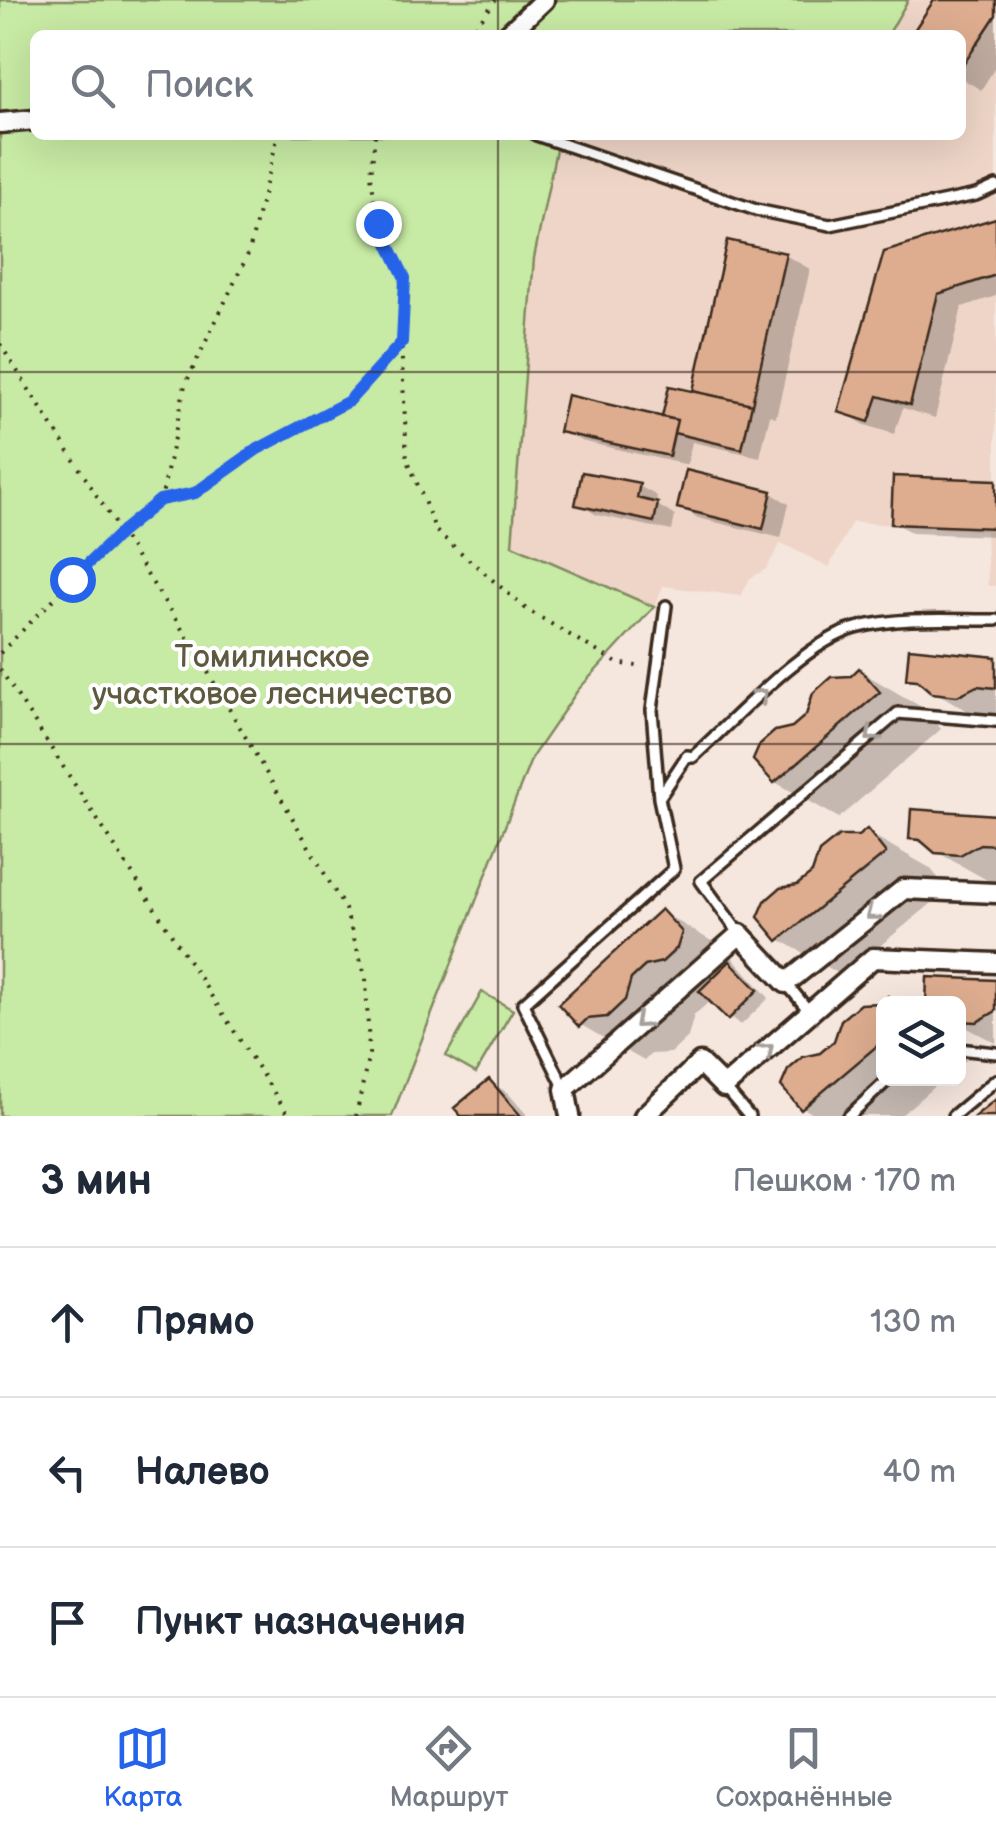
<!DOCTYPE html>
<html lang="ru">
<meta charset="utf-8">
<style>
:root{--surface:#fff;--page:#f2f2f3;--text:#1f2937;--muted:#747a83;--line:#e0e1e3;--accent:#2563eb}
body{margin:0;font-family:"Balsamiq Sans",sans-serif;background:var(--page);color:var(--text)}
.controls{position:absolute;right:30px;bottom:30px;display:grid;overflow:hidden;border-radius:15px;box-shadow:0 10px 40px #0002}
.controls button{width:90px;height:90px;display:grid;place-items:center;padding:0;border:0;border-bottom:2px solid var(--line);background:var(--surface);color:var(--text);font:50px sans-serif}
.stop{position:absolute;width:30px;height:30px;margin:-22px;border:8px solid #2563eb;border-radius:50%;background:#fff}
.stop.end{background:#2563eb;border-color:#fff;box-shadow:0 2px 10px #0008}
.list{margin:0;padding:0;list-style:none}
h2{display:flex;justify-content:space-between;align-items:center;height:130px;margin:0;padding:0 40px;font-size:42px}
h2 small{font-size:32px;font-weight:400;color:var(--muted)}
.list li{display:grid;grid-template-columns:65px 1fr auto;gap:30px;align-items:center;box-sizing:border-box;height:150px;padding:0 40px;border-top:2px solid var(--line)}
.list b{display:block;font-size:38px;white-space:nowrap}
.list em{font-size:32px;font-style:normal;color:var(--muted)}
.icon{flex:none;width:55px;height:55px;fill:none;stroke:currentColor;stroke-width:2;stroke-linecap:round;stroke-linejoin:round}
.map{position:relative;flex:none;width:996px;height:1116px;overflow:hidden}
.search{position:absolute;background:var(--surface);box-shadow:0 10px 40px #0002;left:30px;right:30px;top:30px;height:110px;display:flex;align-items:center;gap:25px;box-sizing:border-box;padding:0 35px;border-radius:15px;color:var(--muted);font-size:38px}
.sheet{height:580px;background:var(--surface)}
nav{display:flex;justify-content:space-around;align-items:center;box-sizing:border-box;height:140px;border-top:2px solid var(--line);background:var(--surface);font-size:28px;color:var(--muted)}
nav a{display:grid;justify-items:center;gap:5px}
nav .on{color:var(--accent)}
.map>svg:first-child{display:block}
.built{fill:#eed5c7}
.green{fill:#c7eaa4;stroke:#818a61;stroke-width:2.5}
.shadow{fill:#0003}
.building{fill:#dead90;stroke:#3b2a1e;stroke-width:2.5}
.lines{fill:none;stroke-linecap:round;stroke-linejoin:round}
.service-casing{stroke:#3b2a1e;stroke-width:16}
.minor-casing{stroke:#3b2a1e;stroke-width:25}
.path{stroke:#3b2a1e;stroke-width:4;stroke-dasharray:2.5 8;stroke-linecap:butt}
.service{stroke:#fff;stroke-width:9}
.minor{stroke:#fff;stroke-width:18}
.oneway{stroke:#a79f9a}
.route{stroke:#2563eb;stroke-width:12}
.grid{fill:none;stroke:#3b2a1e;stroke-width:2.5;stroke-opacity:0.55}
.labels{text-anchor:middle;stroke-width:8;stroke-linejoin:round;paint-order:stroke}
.park-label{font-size:32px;fill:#5e5a40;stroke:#fff}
</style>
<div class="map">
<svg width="996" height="1116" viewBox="0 0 996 1116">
<rect width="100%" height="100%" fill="#f5e6de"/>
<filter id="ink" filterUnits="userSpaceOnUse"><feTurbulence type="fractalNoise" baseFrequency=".01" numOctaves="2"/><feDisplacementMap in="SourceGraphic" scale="20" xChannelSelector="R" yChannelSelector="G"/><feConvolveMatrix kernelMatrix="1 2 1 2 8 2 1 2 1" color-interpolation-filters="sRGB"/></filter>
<g filter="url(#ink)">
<path class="built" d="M908,0H996V586H988L986,531L852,522L829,567L781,543L766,569L750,578L741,596L663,586L654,607L512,545L534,258L559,135H961V35H888Z"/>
<path class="green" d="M0,0H908L888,35H35V135H559L534,258L512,545L654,607L578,690L532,757L392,1116H0Z
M482,992L513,1010L476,1073L446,1056Z"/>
<path class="shadow" d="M937,0H996V66L981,90L961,78V35H914Z
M996,221V296L962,307L935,418L903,408L894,434L865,425L841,411Z
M785,255L810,269L776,417L770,415L760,457L692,442L687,465L581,441L562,430L663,420L705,396L696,390Z
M996,483V536L912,533L893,522Z
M639,486L657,496L656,504L675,516L672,531L597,515L578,504Z
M771,493L789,504L781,538L698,518L680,507Z
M996,659V727L909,677Z
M860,671L923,708L941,729L839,818L775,782L793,729Z
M996,817V885L912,838Z
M867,832L930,868L948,890L843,976L779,939L799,887Z
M662,912L725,949L769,998L741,1025L712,1001L709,1002L694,1015L688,1037L671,1053L651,1054L644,1061L581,1025Z
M996,983V1043L958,1023V1004Z
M889,999L897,1004H884V1078H944L900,1116H817L803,1108L821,1056Z
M958,1043L970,1057L958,1066Z
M490,1082L508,1093L528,1116H464Z"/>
<path class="building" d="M934,0H996V15L961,68V35H911Z
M996,218V275L938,294L910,405L878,396L869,422L838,412L884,252Z
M727,240L786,253L752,404L693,391Z
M669,386L752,404L742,449L674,433L677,420L662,417Z
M567,395L677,420L669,456L559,432Z
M686,470L772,491L763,529L677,508Z
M582,472L640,483L637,498L658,503L654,522L575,505Z
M893,476L996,480V528L891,524Z
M909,648L996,657V688L977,686L957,696L932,693L917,680L906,679Z
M859,668L880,692L774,783L753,760L760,744L775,731L792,727L806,715L813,693L831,677L851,676Z
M911,809L996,815V845L980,844L960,855L935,853L920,840L909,839Z
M867,829L886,853L778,941L758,917L765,901L780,888L797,885L812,873L819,852L839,836H858Z
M661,909L682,932L677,948L662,962L645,966L631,979L625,1000L607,1017L587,1019L579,1027L558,1004Z
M730,961L758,990L728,1020L699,991Z
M927,977L996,980V1011L977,1022L958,1021V1004H926Z
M888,996L895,1004H884V1040L801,1110L781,1086L788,1070L803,1057L820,1053L834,1041L841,1020L860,1004L880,1003Z
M489,1079L521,1116H461L454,1108Z
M996,1099V1116H975Z"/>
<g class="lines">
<g class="service-casing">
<path id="service" d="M536,135L756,210L830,225L976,195L996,186
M659,798L687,756L693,757C734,720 804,642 856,628C901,616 950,620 996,620
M739,933L701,881L898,713L996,721
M786,983L809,1011
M958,1049L996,1053
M725,1088L749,1116
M565,1089L523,1004L674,869L659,798L652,710L666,606
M849,1116L890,1078
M953,1116L996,1080"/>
</g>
<g class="minor-casing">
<path id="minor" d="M507,35L544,0
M0,123L35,120
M570,1116L565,1089L740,934L786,983L904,889L996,893
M644,1116L700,1063L724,1087L873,958L996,963"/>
</g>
<path class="path" d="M469,35L496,0
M375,135L371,175L378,223L405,278L401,342L407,458L436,531L526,609L617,663L643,667
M0,344L194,648L345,909L366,978L369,1054L356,1116
M161,500L195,493L255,450L349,401L401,342
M0,653L121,531L161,500L185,385L249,252L278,135
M0,669L289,1116"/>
<use href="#service" class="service"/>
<use href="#minor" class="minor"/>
</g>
<defs><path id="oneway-chevron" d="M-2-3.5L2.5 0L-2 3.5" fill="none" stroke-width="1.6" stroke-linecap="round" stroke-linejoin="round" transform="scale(2.5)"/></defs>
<g class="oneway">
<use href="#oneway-chevron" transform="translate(761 695) rotate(-42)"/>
<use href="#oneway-chevron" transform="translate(872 735) rotate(139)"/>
<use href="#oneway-chevron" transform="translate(872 914) rotate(142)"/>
<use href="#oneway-chevron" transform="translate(641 1022) rotate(139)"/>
<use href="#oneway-chevron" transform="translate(767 1050) rotate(-41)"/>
</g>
</g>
<g class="lines" filter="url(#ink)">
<path class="route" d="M72,579L122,531L160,500L195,493L256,450L349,401L402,342L405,278L378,223"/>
</g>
<path class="grid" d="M498,0V35M498,135V1116M0,372H996M0,744H996"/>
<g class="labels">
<g class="park-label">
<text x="272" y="667">Томилинское<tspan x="272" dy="37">участковое лесничество</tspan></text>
</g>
</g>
</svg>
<div class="controls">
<button><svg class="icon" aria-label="layers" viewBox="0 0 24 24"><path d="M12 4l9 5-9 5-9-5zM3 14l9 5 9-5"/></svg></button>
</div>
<div class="stop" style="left:72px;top:579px"></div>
<div class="stop end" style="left:378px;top:223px"></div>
<div class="search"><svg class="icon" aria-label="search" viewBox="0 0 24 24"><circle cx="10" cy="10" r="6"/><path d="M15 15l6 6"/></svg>Поиск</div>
</div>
<section class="sheet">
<h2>3 мин<small>Пешком · 170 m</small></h2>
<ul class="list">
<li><svg class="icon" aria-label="ahead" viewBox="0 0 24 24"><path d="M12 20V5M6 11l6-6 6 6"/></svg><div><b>Прямо</b></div><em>130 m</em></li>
<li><svg class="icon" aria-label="left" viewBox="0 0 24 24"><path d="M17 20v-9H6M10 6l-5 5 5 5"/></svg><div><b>Налево</b></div><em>40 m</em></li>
<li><svg class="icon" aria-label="arrive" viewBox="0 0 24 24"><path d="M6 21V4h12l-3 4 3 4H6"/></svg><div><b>Пункт назначения</b></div></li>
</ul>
</section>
<nav>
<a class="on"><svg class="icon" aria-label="map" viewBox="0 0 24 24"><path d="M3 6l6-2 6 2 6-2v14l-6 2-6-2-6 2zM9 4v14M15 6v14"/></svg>Карта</a>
<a><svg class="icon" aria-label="directions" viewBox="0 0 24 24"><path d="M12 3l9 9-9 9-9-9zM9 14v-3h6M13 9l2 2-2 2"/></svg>Маршрут</a>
<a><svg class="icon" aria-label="saved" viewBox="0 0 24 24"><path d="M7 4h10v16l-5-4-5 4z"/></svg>Сохранённые</a>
</nav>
